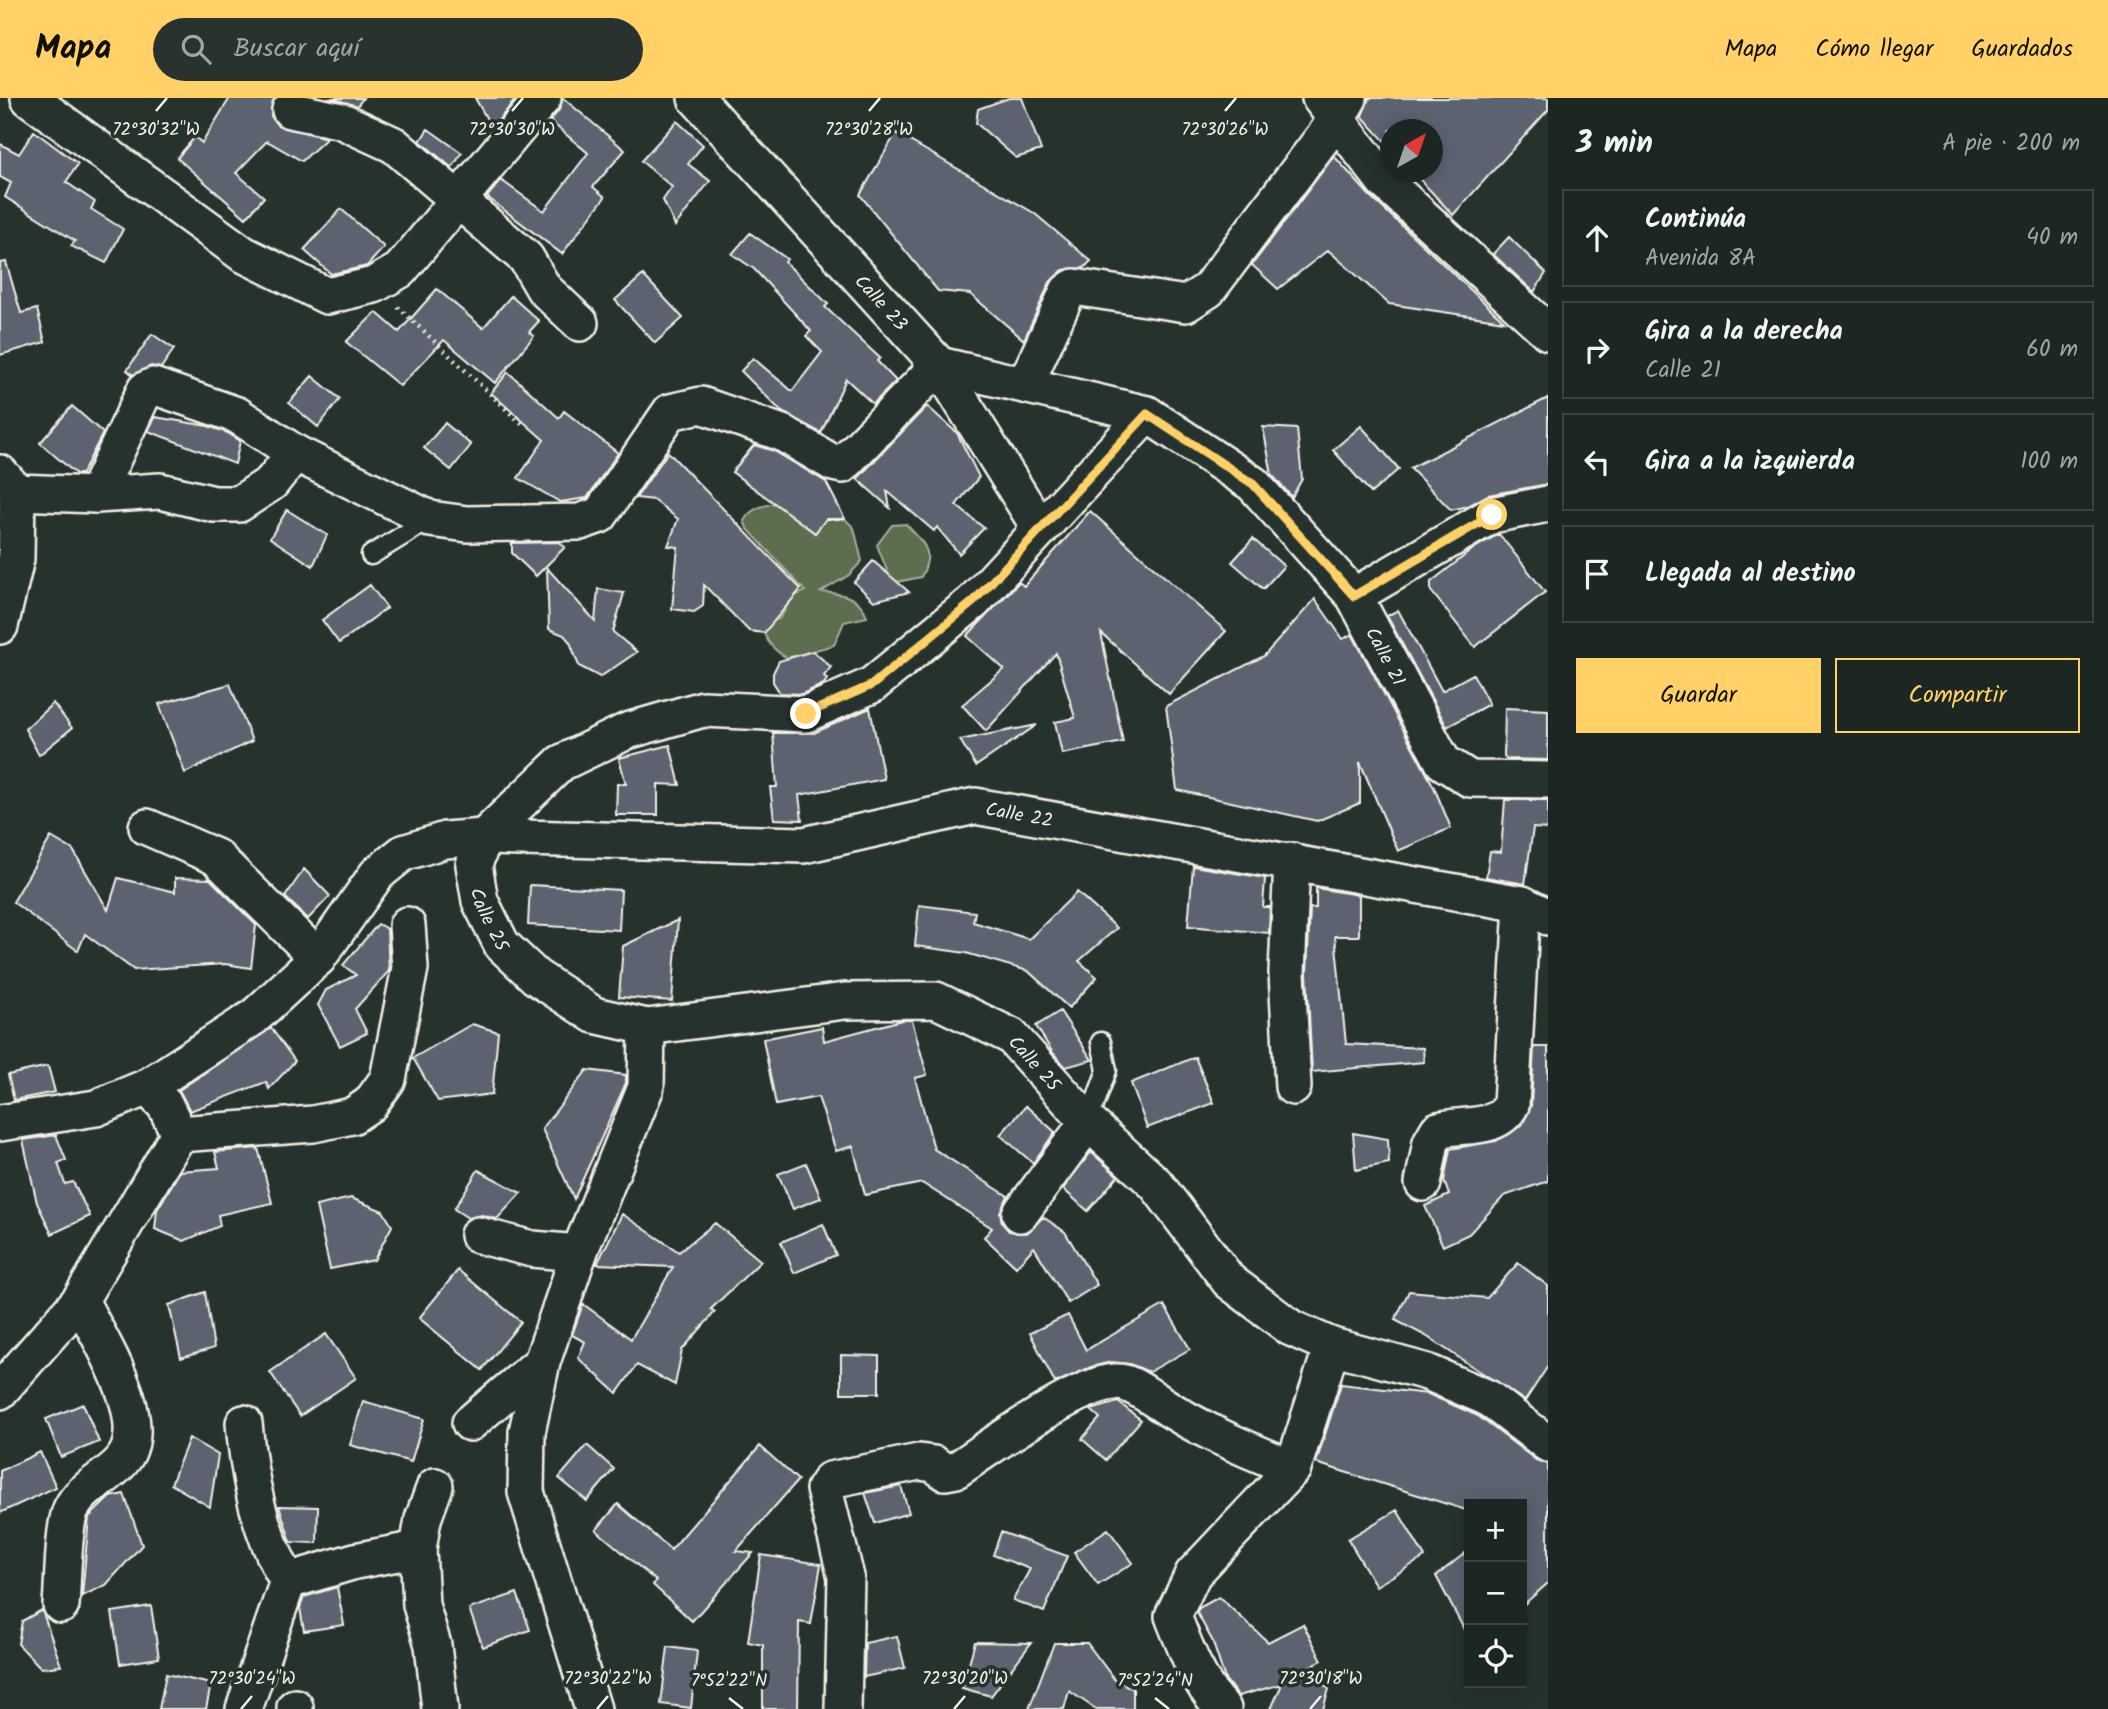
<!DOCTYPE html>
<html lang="es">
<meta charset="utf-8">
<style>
:root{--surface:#1c2622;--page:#29322f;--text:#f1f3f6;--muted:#a0a5a5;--line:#3a4340;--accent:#ffd166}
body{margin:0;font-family:Kalam,sans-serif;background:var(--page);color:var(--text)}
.controls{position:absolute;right:21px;bottom:21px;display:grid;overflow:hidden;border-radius:0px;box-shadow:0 4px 18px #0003}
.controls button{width:63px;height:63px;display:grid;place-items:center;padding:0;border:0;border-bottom:2px solid var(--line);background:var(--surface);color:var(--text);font:35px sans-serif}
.compass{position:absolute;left:1380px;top:21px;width:63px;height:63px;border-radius:50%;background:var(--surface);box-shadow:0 4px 18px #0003;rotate:40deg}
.stop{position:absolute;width:21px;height:21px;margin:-16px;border:5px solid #ffd166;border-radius:50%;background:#fff}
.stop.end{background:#ffd166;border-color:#fff;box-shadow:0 2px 7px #0008}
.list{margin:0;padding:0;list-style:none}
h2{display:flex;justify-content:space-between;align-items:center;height:91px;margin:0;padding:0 28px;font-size:30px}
h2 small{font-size:23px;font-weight:400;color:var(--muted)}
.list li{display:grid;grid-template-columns:46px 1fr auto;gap:21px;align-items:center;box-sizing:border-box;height:98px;margin:0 14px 14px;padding:0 14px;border:2px solid var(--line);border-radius:0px}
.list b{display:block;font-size:26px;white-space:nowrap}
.list p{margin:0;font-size:23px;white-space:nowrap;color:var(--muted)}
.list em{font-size:23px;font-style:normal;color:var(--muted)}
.actions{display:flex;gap:14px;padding:21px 28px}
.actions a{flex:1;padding:16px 0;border:2px solid var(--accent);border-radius:0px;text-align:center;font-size:24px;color:var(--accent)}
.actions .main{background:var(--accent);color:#111}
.icon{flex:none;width:38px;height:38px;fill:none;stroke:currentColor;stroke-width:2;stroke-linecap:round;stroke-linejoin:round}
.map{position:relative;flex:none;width:1548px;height:1611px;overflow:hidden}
header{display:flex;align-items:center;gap:42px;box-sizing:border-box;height:98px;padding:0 35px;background:var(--accent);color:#111}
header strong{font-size:33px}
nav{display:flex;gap:38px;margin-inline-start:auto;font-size:24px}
.search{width:490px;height:63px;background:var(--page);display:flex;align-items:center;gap:18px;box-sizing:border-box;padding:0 24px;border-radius:38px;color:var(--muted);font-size:26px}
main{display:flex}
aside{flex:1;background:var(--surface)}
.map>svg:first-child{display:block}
.green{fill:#5d6d4f;stroke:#a8af9c;stroke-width:2}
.building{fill:#5b626f;stroke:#f4f1e8;stroke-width:2}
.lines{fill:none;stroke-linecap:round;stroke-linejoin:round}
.lane-casing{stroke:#f4f1e8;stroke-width:23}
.street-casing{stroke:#f4f1e8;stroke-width:40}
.path{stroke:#f4f1e8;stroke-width:4.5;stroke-dasharray:2 5;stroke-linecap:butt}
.lane{stroke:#26332d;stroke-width:18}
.street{stroke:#26332d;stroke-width:35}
.route{stroke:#ffd166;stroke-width:9}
.ticks{fill:none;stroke:#f4f1e8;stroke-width:2.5}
.labels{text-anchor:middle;stroke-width:7;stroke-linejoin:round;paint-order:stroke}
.street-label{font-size:19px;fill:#f4f1e8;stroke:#26332d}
.ticks-label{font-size:18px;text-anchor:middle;fill:#f4f1e8;stroke:#26332d;stroke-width:7;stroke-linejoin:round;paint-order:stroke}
</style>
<header>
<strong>Mapa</strong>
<div class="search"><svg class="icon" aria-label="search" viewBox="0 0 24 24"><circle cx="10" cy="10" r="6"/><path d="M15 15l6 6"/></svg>Buscar aquí</div>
<nav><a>Mapa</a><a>Cómo llegar</a><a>Guardados</a></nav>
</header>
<main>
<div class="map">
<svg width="1548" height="1611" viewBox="0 0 1548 1611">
<rect width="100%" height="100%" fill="#26332d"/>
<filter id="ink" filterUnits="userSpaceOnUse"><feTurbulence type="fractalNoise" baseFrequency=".0143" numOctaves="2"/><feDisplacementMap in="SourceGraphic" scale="14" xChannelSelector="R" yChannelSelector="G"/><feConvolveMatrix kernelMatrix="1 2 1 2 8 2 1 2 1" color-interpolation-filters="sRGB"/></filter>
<g filter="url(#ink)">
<path class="green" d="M781,404L791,417L815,435L826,421H845L854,430L862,463L849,477L821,494C840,495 861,498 867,519L844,524L834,547L787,560C773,552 763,542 763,526L779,521L786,511L784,504L805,493L747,430L744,423C751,409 766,407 781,404Z
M906,426C924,446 935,452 921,479L892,485L877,447L892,427Z"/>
<path class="building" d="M230,0H274L271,18L277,27L327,40L302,63L267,43L236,75L264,99L246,120L177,60L195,39L202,45Z
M331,0H363L357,8Z
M475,0H517L492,30Z
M563,0L625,52L593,89L605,99L562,156L487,99L501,82L544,113L588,55L550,23L559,12Z
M1009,0H1022L1041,52L1016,60L976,25L978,11Z
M1369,0H1548V12L1453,117L1413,74H1432V32H1390V49L1362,18Z
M677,23L703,47L688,66L710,83L675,128L663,102L672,89L641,63Z
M428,31L462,55L452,70L420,43Z
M34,33L78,66L66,84L95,104L91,111L123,131L106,165L71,148L75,143L5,99L11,85L0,79V46L19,56Z
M896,35L1034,115L1091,163L1084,170L1063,172L1050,184L1024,242L970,196L938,193L860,97Z
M1334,58L1370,98L1504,223L1389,206L1328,152L1278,191L1252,167Z
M341,111L384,149L367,168L331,176L304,152Z
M750,135L787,161L785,164L828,206L825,209L880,260L877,263L896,283L873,306L846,281L821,335L782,314L741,273L753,260L792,293L822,254L806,238L811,233L754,171L732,156Z
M1509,139L1546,175L1534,194L1493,156Z
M6,164L21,215L37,211L45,244L0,257V165Z
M643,177L683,220L655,245L615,202Z
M437,191L483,230L511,198L539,223L529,234L534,238L495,285L444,242L400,288L346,244L376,214L399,234Z
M152,236L174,251L161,270L151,268L133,277L127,272Z
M508,274L559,320L564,313L618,355L587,400L560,404L518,380L544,342L491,295Z
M312,278L340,301L318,329L289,305Z
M1548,300V386L1488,397L1468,408L1451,412L1410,370Z
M72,308L103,335L82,376H76L40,345Z
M927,308L957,335L979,379L956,407L984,430L959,456L937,429L934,433L887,393L890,410L857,381Z
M155,319L208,328L228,335L240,343L235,366L148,333Z
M445,325L471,347L451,372L424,350Z
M1361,328L1399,371L1371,395L1333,352Z
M1263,329L1297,331L1302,381L1292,399L1272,377Z
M754,347L774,353L826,384L845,421H826L815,435L732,374Z
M668,354L801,491L764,535L749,533L704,487L703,508L694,514L672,511L678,449L668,448L678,421L654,402L636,400Z
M287,412L327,437L313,468L270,440Z
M1090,413L1226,533L1169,596L1101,535L1123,644L1062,656L1055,624L1075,620L1056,555L986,633L962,607L1004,571L967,538L1019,484L1024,488Z
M1499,436L1545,494L1475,549L1431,493V484L1473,451Z
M1253,441L1284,468L1263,491L1232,464Z
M559,444L565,449L536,478L512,455V445Z
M873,463L909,494L874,503L854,484Z
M547,470L595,523L598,491L624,495L613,534L637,554L600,579L579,568L570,544L564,537L549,531Z
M370,487L387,510L339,545L322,522Z
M1315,501L1343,541L1352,536L1434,689L1451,730L1398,753L1360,664V705L1317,723L1177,692L1166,608L1264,558Z
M1398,512L1442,593L1473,576L1489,606L1447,629L1387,518Z
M813,553L831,569L824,578L827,581L824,586L802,596L780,595L773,584V575L779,563Z
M230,586L252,643L185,675L159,606Z
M53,605L72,630L39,657L25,631Z
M870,610L884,681L799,697L802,722L774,721L770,689H777L773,635H814Z
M1505,610L1548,612V662L1507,661L1504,658Z
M1037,627L976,668L960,642Z
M670,647L680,687L658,686V717H616L617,686H626L619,660Z
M1505,702H1548V731L1533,730L1525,786L1486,779L1490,753L1501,754Z
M51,739L73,752L108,812L118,780L175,794V780L210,781L256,827L251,870L225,866L134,872L85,836L78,853L13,804Z
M1193,768L1265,780L1263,809H1270L1269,835L1188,828Z
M304,771L330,798L308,821L285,799Z
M530,787L621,792L619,832L528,827Z
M1316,790L1359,797V838H1335L1346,946L1423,950L1424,964L1312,974L1307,875L1310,810H1316Z
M1077,794L1117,830L1079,863L1097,879L1069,910L1028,873L966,855L915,848L919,807L975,814L973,824L1029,841Z
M678,822L672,903L619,899L623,848Z
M378,826L387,831L389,873L355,911L367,935L340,948L318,907L326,892L356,877L343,867Z
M1060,913L1092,962L1066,969L1053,955L1036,928Z
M902,922H912L927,977L915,980L934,1051L1008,1098L1000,1114L1002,1125L1009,1133L1027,1135L1043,1119L1065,1134L1097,1187L1068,1205L1034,1149L1016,1169L984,1139L992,1130L922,1085L865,1097L853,1048L836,1053L818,999L776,1007L763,941L822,929L824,943Z
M472,926L498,934L492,996L438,1003L413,960Z
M271,930L295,963L269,991L266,984L190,1013L179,992Z
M1534,949H1548V1083L1504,1098L1469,1136L1443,1148L1425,1108L1449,1097L1444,1083L1450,1051L1496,1043L1522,1027L1531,1008Z
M1195,959L1214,1005L1147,1030L1131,985Z
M48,968L55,994L14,1002L8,977Z
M587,972L626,977V985L574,1101L542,1031Z
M1026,1008L1055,1034L1033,1065L1000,1037Z
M1353,1035L1388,1041L1389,1065L1356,1072Z
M56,1037L66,1062L58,1065L65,1086L73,1084L90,1118L52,1136L37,1105L23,1042Z
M258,1050L272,1105L218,1117L220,1128L184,1143L155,1131L157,1112L180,1073L219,1070L215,1054Z
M1091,1054L1118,1078L1088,1113L1063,1091Z
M806,1065L821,1100L793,1111L778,1076Z
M478,1072L521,1095L497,1121L482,1117L468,1120L454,1111Z
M351,1100L383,1113L392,1128L374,1162L330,1171L316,1108Z
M622,1116L679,1154L715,1125L761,1163L711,1211L715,1214L682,1252L675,1287L637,1267L617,1295L578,1260L585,1244L572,1237L583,1206L631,1241L673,1169L597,1166Z
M823,1126L836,1157L794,1175L781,1144Z
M1518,1165L1548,1188V1268L1525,1303L1426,1238L1395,1222L1409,1193L1487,1200Z
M458,1172L521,1224L482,1272L419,1220Z
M205,1194L214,1250L181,1260L169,1207Z
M1164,1207L1190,1251L1149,1274L1130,1266L1111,1264L1091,1269L1055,1285L1030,1235L1068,1217L1086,1252Z
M326,1236L356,1280L300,1318L270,1274Z
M841,1257L879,1258V1295H841Z
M1341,1286L1428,1296L1478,1318L1536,1362L1548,1366V1485L1522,1508V1406H1469V1413L1316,1365Z
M363,1303L424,1321L411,1364L350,1347Z
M1118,1304L1141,1322L1106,1362L1082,1341L1100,1320L1091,1312Z
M83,1306L99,1344L61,1359L46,1321Z
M189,1340L218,1357L210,1409L171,1386Z
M587,1347L614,1371L587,1403L559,1380Z
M760,1348L798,1382L736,1453L753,1455L692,1523L653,1487L656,1483L596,1432L618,1406L671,1452Z
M40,1354L56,1389L0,1415V1373Z
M901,1388L909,1415L875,1425L865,1395Z
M124,1396L142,1447L106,1487L82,1498L89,1419L110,1399Z
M279,1408L318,1409L317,1445L291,1444Z
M1397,1412L1425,1459L1376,1488L1348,1441Z
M1108,1431L1133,1465L1098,1487L1074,1454Z
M1001,1434L1067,1458L1044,1514L1013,1502L1030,1471L993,1457Z
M1469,1452V1541L1436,1478Z
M761,1457L821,1466L811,1526L799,1524L798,1611H763V1547L748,1544Z
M337,1489L344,1527L304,1533L300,1510L304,1499Z
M517,1495L530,1532L483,1549L469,1511Z
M1219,1499L1268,1544L1303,1526L1322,1562L1304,1572L1329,1591L1323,1611H1271L1282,1586L1238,1598L1225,1581L1212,1542L1197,1515L1199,1510Z
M151,1508L159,1560L120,1566L112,1514Z
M42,1512L43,1515L61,1568L41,1570L18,1546L22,1523Z
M897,1538L905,1570L864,1579L865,1545Z
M975,1544L1031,1545L991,1598L962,1590Z
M1054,1545H1087L1114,1581L1133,1591V1611H1096L1069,1593L1064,1611H1029Z
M668,1549L697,1553L691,1610L661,1606Z
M166,1576L211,1586L206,1611H159Z"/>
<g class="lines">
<g class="lane-casing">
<path id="lane" d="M371,457L430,421
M1088,1024L1107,972L1101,944"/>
</g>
<g class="street-casing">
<g id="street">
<path d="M29,0L243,156L327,198L374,187L400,172L543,0"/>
<path id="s1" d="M696,0L939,267L1039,429"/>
<path d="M1320,0L1384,83L1548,234"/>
<path d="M290,12L342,23L394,47L526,160L544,191L580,225"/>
<path d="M1026,285L1068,193L1074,189L1186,206L1208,192L1337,21L1349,0"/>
<path id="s2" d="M1147,316L973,504L872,587L806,616L703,611L627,633L561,665L484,739L474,767L480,803L502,847L536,879L594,917L647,929L845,903L936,902L1011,938L1088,1024L1156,1086L1229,1183L1291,1230L1332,1248L1427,1274L1488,1300L1548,1346"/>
<path id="s3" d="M0,375L17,394L96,397L160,393L214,406H239L271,385L295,355L430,421L467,426L580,424L600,417L670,314L701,307L782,335L833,365L842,367L939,267L1147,316L1253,386L1354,498L1443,664L1470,681L1548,682"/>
<path d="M96,397L145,292L153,288L237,317L295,355"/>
<path d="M1354,498L1492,417L1548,406"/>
<path d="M0,528L16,461L17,394"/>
<path d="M147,729L216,759L318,860"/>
<path d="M1292,763L1287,875L1293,989"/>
<path id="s4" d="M0,1025L96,1010L147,989L254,919L318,860L377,776L403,755L445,742L484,739L804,747L975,708L1522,806L1548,819"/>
<path d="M179,1036L313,1026L352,1018L370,1006L388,981L410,870L407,827"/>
<path d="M1423,1085L1431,1044L1438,1032C1463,1025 1498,1033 1511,1007L1522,806"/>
<path d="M1020,1116L1088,1024"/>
<path d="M478,1137L532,1151L579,1155"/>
<path d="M0,1293L80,1202L179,1036L165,1007L147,989"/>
<path d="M244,1325C249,1382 259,1434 288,1483"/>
<path d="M470,1325L542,1264"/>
<path d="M435,1388L423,1421L418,1451L421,1507L433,1547L440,1611"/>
<path d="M61,1507C63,1484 63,1429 71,1411C82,1389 105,1382 121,1364C156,1326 99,1241 80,1202"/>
<path d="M295,1609V1611"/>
<path d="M244,1611L288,1483L355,1463L418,1451"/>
<path d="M593,1611L526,1394L527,1334L542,1264L579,1155L646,989L647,929"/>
<path d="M843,1611L846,1479L824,1391L830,1382L919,1364L934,1366L945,1374L956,1372C991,1349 1076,1286 1115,1284C1130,1283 1142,1294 1154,1301C1197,1331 1245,1351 1293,1370"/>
<path d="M1223,1611C1199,1587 1185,1549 1173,1518L1193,1476L1293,1370L1332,1248"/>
</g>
</g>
<path class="path" d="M398,209L523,327"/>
<use href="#lane" class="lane"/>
<use href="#street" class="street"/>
</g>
</g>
<g class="lines" filter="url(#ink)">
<path class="route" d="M806,616L872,587L973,504L1147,316L1253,386L1354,498L1492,417"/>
</g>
<path class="ticks" d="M156,13L167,0M512,13L523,0M869,13L880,0M1225,13L1236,0M729,1600L743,1611M1155,1600L1169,1611M241,1611L252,1598M597,1611L608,1598M954,1611L965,1598M1310,1611L1321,1598"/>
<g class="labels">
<g class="street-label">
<text dy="7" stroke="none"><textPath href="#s1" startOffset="276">Calle 23</textPath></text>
<text dy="7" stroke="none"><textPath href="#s3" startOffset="1657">Calle 21</textPath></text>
<text dy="7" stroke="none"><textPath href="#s4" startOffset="1127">Calle 22</textPath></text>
<text dy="7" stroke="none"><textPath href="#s2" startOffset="908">Calle 25</textPath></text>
<text dy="7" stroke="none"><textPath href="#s2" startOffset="1517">Calle 25</textPath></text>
</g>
</g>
<g class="ticks-label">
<text x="156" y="37">72°30'32"W</text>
<text x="512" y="37">72°30'30"W</text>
<text x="869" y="37">72°30'28"W</text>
<text x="1225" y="37">72°30'26"W</text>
<text x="252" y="1586">72°30'24"W</text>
<text x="608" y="1586">72°30'22"W</text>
<text x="965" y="1586">72°30'20"W</text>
<text x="1321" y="1586">72°30'18"W</text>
<text x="729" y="1588">7°52'22"N</text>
<text x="1155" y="1588">7°52'24"N</text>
</g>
</svg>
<div class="controls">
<button>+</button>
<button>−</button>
<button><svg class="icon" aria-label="locate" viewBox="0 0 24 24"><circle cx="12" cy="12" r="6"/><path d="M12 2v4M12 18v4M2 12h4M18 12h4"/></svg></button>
</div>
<svg class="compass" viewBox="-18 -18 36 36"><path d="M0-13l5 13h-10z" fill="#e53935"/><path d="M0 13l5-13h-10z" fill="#a0a5a5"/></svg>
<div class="stop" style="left:1492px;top:417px"></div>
<div class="stop end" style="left:806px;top:616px"></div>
</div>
<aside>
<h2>3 min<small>A pie · 200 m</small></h2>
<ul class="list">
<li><svg class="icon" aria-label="ahead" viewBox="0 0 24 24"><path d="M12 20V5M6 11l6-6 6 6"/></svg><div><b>Continúa</b><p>Avenida 8A</p></div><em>40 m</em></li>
<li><svg class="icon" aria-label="right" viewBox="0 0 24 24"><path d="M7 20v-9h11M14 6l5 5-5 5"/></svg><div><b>Gira a la derecha</b><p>Calle 21</p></div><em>60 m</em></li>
<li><svg class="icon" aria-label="left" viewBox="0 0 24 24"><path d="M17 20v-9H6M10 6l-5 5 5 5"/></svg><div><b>Gira a la izquierda</b></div><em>100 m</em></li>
<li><svg class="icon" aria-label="arrive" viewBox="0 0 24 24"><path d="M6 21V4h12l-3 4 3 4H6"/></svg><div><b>Llegada al destino</b></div></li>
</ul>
<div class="actions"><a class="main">Guardar</a><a>Compartir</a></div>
</aside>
</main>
